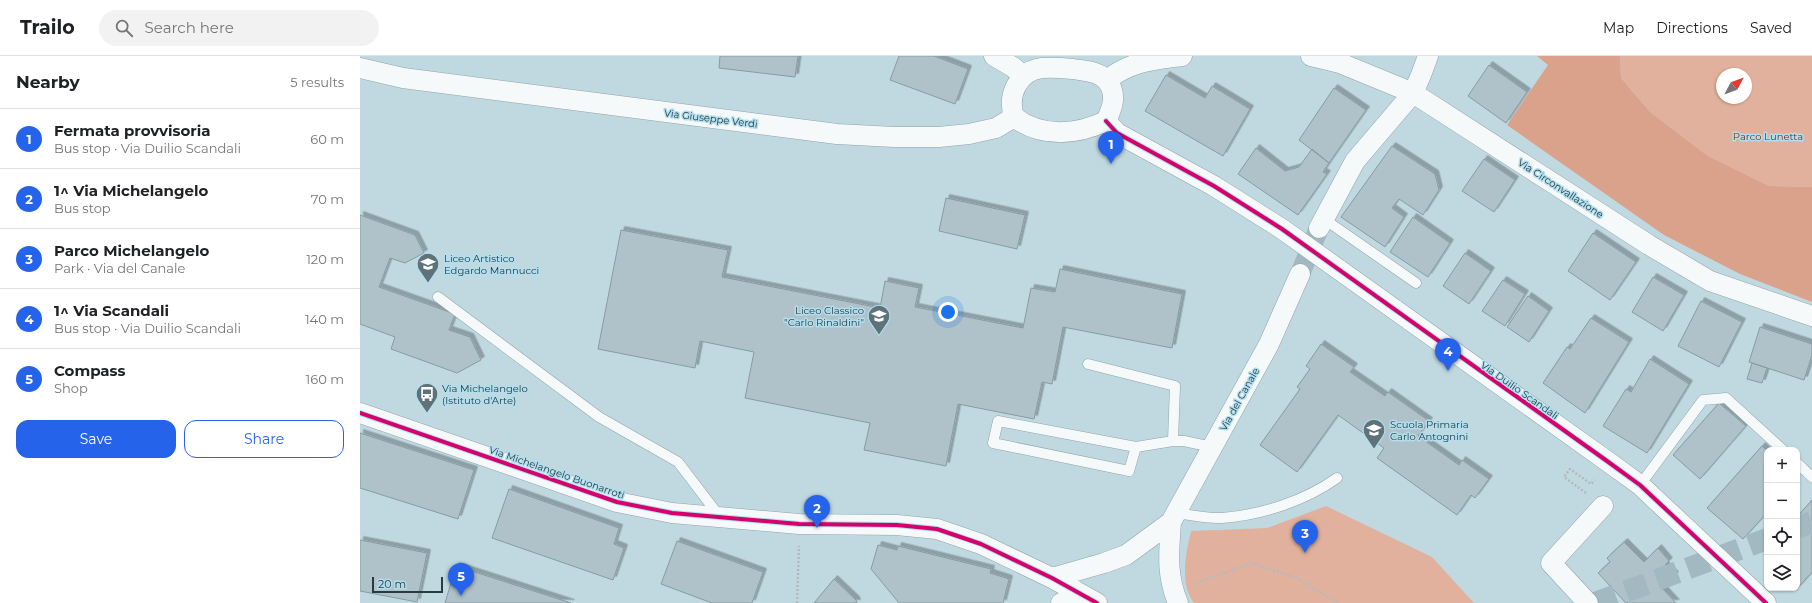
<!DOCTYPE html>
<meta charset="utf-8">
<style>
:root{--surface:#fff;--page:#f2f2f2;--text:#202124;--muted:#757577;--line:#e0e0e0;--accent:#2563eb}
body{margin:0;font-family:Montserrat,sans-serif;background:var(--page);color:var(--text)}
.controls{position:absolute;right:12px;bottom:12px;display:grid;overflow:hidden;border-radius:8px;box-shadow:0 1px 3px #0004}
.controls button{width:36px;height:36px;display:grid;place-items:center;padding:0;border:0;border-bottom:1px solid var(--line);background:var(--surface);color:var(--text);font:20px sans-serif}
.compass{position:absolute;left:1356px;top:12px;width:36px;height:36px;border-radius:50%;background:var(--surface);box-shadow:0 1px 3px #0004;rotate:49deg}
.scale{position:absolute;left:12px;bottom:10px;width:71px;box-sizing:border-box;padding-left:4px;border:2px solid #283b41;border-top:0;font-size:11px;line-height:14px;white-space:nowrap;color:#283b41;-webkit-text-stroke:3px #b2dfef;paint-order:stroke}
.you{position:absolute;left:588px;top:256px;width:14px;height:14px;margin:-10px;border:3px solid #fff;border-radius:50%;background:#1a73e8;box-shadow:0 0 0 6px #1a73e833}
.badge{display:grid;place-items:center;width:26px;height:26px;border-radius:50%;background:var(--accent);color:#fff;font-size:13px;font-weight:700}
.pin{position:absolute;translate:-50% -33px;filter:drop-shadow(0 1px 2px #0008)}
.pin::after{content:'';position:absolute;top:21px;width:14px;height:12px;background:inherit;clip-path:polygon(0 0,100% 0,50% 100%)}
.list{margin:0;padding:0;list-style:none}
h2{display:flex;justify-content:space-between;align-items:center;height:52px;margin:0;padding:0 16px;font-size:17px}
h2 small{font-size:13px;font-weight:400;color:var(--muted)}
.list li{display:grid;grid-template-columns:26px 1fr auto;gap:12px;align-items:center;box-sizing:border-box;height:60px;padding:0 16px;border-top:1px solid var(--line)}
.list b{display:block;font-size:15px;white-space:nowrap}
.list p{margin:0;font-size:13px;white-space:nowrap;color:var(--muted)}
.list em{font-size:13px;font-style:normal;color:var(--muted)}
.actions{display:flex;gap:8px;padding:12px 16px}
.actions a{flex:1;padding:9px 0;border:1px solid var(--accent);border-radius:12px;text-align:center;font-size:14px;color:var(--accent)}
.actions .main{background:var(--accent);color:#fff}
.icon{flex:none;width:22px;height:22px;fill:none;stroke:currentColor;stroke-width:2;stroke-linecap:round;stroke-linejoin:round}
.map{position:relative;flex:none;width:1452px;height:547px;overflow:hidden}
header{display:flex;align-items:center;gap:24px;box-sizing:border-box;height:56px;padding:0 20px;background:var(--surface);border-bottom:1px solid var(--line)}
header strong{font-size:19px}
nav{display:flex;gap:22px;margin-inline-start:auto;font-size:14px}
.search{width:280px;height:36px;background:var(--page);display:flex;align-items:center;gap:10px;box-sizing:border-box;padding:0 14px;border-radius:22px;color:var(--muted);font-size:15px}
main{display:flex}
aside{flex:1;background:var(--surface)}
.map>svg:first-child{display:block}
.green{fill:#e2b19d;fill-rule:evenodd}
.forest{fill:#daa28b}
.building{fill:#afc2c9;stroke:#889ba2;filter:url(#shadow)}
.lines{fill:none;stroke-linecap:round;stroke-linejoin:round}
.minor-tunnel{stroke:#a2b9c1;stroke-width:20;stroke-dasharray:20 10;stroke-linecap:butt}
.secondary-tunnel{stroke:#a2b9c1;stroke-width:22;stroke-dasharray:22 11;stroke-linecap:butt}
.service-casing{stroke:#90a3a9;stroke-width:11}
.minor-casing{stroke:#90a3a9;stroke-width:21}
.path{stroke:#b1bbbe;stroke-width:2.5;stroke-dasharray:2 2;stroke-linecap:butt}
.service{stroke:#f6f9fa;stroke-width:10}
.minor{stroke:#f6f9fa;stroke-width:20}
.cycleway-casing{stroke:#b2dfef;stroke-width:6}
.cycleway{stroke:#d6006c;stroke-width:4}
.labels{text-anchor:middle;stroke-width:3;stroke-linejoin:round;paint-order:stroke}
.street-label{font-size:10px;fill:#283b41;stroke:#b2dfef}
.park-label{font-size:10px;fill:#792c08;stroke:#b2dfef}
.poi-label{font-size:10px;fill:#283b41;stroke:#b2dfef;text-anchor:start}
</style>
<header>
<strong>Trailo</strong>
<div class="search"><svg class="icon" aria-label="search" viewBox="0 0 24 24"><circle cx="10" cy="10" r="6"/><path d="M15 15l6 6"/></svg>Search here</div>
<nav><a>Map</a><a>Directions</a><a>Saved</a></nav>
</header>
<main>
<aside>
<h2>Nearby<small>5 results</small></h2>
<ul class="list">
<li><span class="badge">1</span><div><b>Fermata provvisoria</b><p>Bus stop · Via Duilio Scandali</p></div><em>60 m</em></li>
<li><span class="badge">2</span><div><b>1^ Via Michelangelo</b><p>Bus stop</p></div><em>70 m</em></li>
<li><span class="badge">3</span><div><b>Parco Michelangelo</b><p>Park · Via del Canale</p></div><em>120 m</em></li>
<li><span class="badge">4</span><div><b>1^ Via Scandali</b><p>Bus stop · Via Duilio Scandali</p></div><em>140 m</em></li>
<li><span class="badge">5</span><div><b>Compass</b><p>Shop</p></div><em>160 m</em></li>
</ul>
<div class="actions"><a class="main">Save</a><a>Share</a></div>
</aside>
<div class="map">
<svg width="1452" height="547" viewBox="0 0 1452 547">
<defs>
<filter id="shadow"><feDropShadow dx="3.5" dy="-3.5" stdDeviation="0" flood-color="#0004"/></filter>
</defs>
<rect width="100%" height="100%" fill="#c0d9e1"/>
<path class="green" d="M1260,0H1452V131L1409,130L1348,100L1290,56L1261,22ZM1362,18H1386V42H1362Z
M966,450L1072,501L1114,547H834C819,528 826,497 831,475L907,472Z"/>
<path class="forest" d="M1177,0H1260L1261,22L1290,56L1348,100L1409,130L1452,131V246L1380,218L1304,179L1147,69L1188,9Z"/>
<path class="building" d="M360,0H438L435,21L359,12Z
M539,0H574L608,13L595,48L530,24Z
M1129,9L1167,36L1146,67L1108,40Z
M806,19L845,42L852,30L890,53L863,100L785,55Z
M974,32L1006,54L969,107L939,84Z
M1032,90L1075,118L1079,134L1063,159L1039,143L1032,152L1044,161L1025,191L981,161Z
M896,92L925,115L939,111L952,93L969,107L963,116L967,118L938,159L878,118Z
M1124,103L1155,124L1134,156L1102,135Z
M586,142L665,159L657,193L579,175Z
M0,159L55,179L64,197L45,207L30,202L19,231L95,258L89,274L110,281L121,304L97,317L31,293L35,281L0,268Z
M1053,161L1090,187L1068,221L1030,196Z
M261,174L368,194L362,221L520,252L525,225L559,232L555,251L663,272L671,232L695,236L700,213L822,238L812,292L703,271L692,328L682,326L674,363L598,348L586,410L504,394L510,367L385,342L394,296L340,285L335,312L238,293Z
M1233,177L1276,206L1250,244L1208,215Z
M1105,197L1131,215L1109,248L1083,230Z
M1293,221L1324,239L1303,275L1272,256Z
M1143,224L1165,238L1145,270L1122,255Z
M1168,240L1189,255L1169,286L1147,271Z
M1341,245L1382,266L1359,311L1318,290Z
M1231,262L1269,286L1225,357L1183,327L1207,291L1210,293Z
M1400,271L1452,288V299L1444,324L1389,306Z
M961,288L994,311L990,316L1025,340L1028,336L1069,365L1058,380L1099,409L1102,404L1129,423L1115,442L1111,439L1097,459L1017,402L1024,392L978,359L937,416L900,389L940,333L937,331L950,313L946,310Z
M1290,303L1329,328L1287,397L1243,370L1266,333L1271,336Z
M1392,307L1407,312L1402,327L1387,323Z
M1359,347L1386,370L1340,423L1313,399Z
M0,377L114,414L98,463L0,432Z
M1402,390L1407,395V438L1405,440L1407,442V457L1383,483L1347,452Z
M149,433L259,472L254,488L264,492L253,524L132,482Z
M1452,444V516L1438,532L1437,530V461Z
M0,484L67,497L57,546L0,535Z
M317,485L403,516L392,547H352L301,528Z
M1264,486L1284,506L1298,492L1309,505L1305,509L1315,519L1302,532L1316,547H1266L1238,517L1250,506L1247,502Z
M518,489L537,494L538,490L631,513L630,517L649,523L643,547H539L511,513Z
M96,510L211,547H85Z
M474,523L496,544L497,547H454Z"/>
<g class="lines">
<path class="minor-tunnel" d="M940,218L959,172"/>
<path class="secondary-tunnel" d="M1437,472L1452,466
M1235,547L1407,483"/>
<g class="service-casing">
<path id="service" d="M964,163L1056,227
M78,241L239,361L318,406L360,461
M728,308L815,330L813,385
M776,391L769,415L633,387L638,365L776,391L813,385H824L852,391
M1437,407L1452,421
M1280,429L1343,344L1366,342L1423,394
M816,457C831,459 848,463 862,462C901,459 945,445 977,422"/>
</g>
<g class="minor-casing">
<path id="minor" d="M634,0L653,11L663,20
M951,0L980,7L1053,37L1289,189L1350,225L1452,260
M0,12L43,22L477,78L534,81H579L609,78L636,72L654,61
M747,24C771,5 793,4 822,0
M654,61C647,39 658,15 682,12C692,11 703,12 713,13C724,15 740,15 747,25C758,38 752,53 746,65
M654,61C681,82 717,79 746,65
M746,65L757,77L854,130L922,173L1247,405L1280,429L1406,547
M959,172L995,105L1053,37L1061,19L1068,0
M0,357L257,446L312,457L439,468L537,469L577,473L621,488L692,522L737,547
M811,466C809,496 806,518 818,547
M692,522L744,507L766,499L811,466L909,288L940,218
M701,547L722,539
M1228,547L1191,507L1243,450"/>
</g>
<path class="path" d="M1226,437L1204,421L1210,413L1231,428L1235,424
M834,528L891,507L937,522L978,547
M437,547L439,490"/>
<use href="#service" class="service"/>
<use href="#minor" class="minor"/>
<g class="cycleway-casing">
<path id="cycleway" d="M746,65L757,77L854,130L922,173L1247,405L1280,429L1406,547
M0,357L257,446L312,457L439,468L537,469L577,473L621,488L692,522L737,547"/>
</g>
<use href="#cycleway" class="cycleway"/>
</g>
<defs>
<g id="school-pin" transform="scale(1.15)"><path d="M0 17L-7.5 6A9.5 9.5 0 1 1 7.5 6Z" fill="#5d7279" stroke="#b2dfef"/><path d="M0-5L7-2L0 1L-7-2ZM-4 1L0 2.5L4 1V4Q0 6-4 4Z" fill="#fff"/></g>
<g id="bus-pin" transform="scale(1.15)"><path d="M0 17L-7.5 6A9.5 9.5 0 1 1 7.5 6Z" fill="#5d7279" stroke="#b2dfef"/><path d="M-5-6H5V4H4V6H2V4H-2V6H-4V4H-5ZM-3.5-4V0h7V-4ZM-3.5 1.2v1.5H-2V1.2ZM2 1.2v1.5H3.5V1.2Z" fill="#fff"/></g>
</defs>
<g fill-rule="evenodd">
<use href="#school-pin" x="68" y="208"/>
<use href="#school-pin" x="519" y="260"/>
<use href="#bus-pin" x="67" y="338"/>
<use href="#school-pin" x="1014" y="374"/>
</g>
<g class="labels">
<g class="street-label">
<text transform="translate(351 62) rotate(7)" y="4">Via Giuseppe Verdi</text>
<text transform="translate(1201 132) rotate(33)" y="4">Via Circonvallazione</text>
<text transform="translate(1160 334) rotate(35)" y="4">Via Duilio Scandali</text>
<text transform="translate(879 343) rotate(-61)" y="4">Via del Canale</text>
<text transform="translate(197 416) rotate(19)" y="4">Via Michelangelo Buonarroti</text>
</g>
<g class="park-label">
<text x="1408" y="84">Parco Lunetta</text>
</g>
<g class="poi-label">
<text x="84" y="206">Liceo Artistico<tspan x="84" dy="12">Edgardo Mannucci</tspan></text>
<text x="504" y="258" text-anchor="end">Liceo Classico<tspan x="504" dy="12">"Carlo Rinaldini"</tspan></text>
<text x="82" y="336">Via Michelangelo<tspan x="82" dy="12">(Istituto d'Arte)</tspan></text>
<text x="1030" y="372">Scuola Primaria<tspan x="1030" dy="12">Carlo Antognini</tspan></text>
</g>
</g>
</svg>
<div class="controls">
<button>+</button>
<button>−</button>
<button><svg class="icon" aria-label="locate" viewBox="0 0 24 24"><circle cx="12" cy="12" r="6"/><path d="M12 2v4M12 18v4M2 12h4M18 12h4"/></svg></button>
<button><svg class="icon" aria-label="layers" viewBox="0 0 24 24"><path d="M12 4l9 5-9 5-9-5zM3 14l9 5 9-5"/></svg></button>
</div>
<svg class="compass" viewBox="-18 -18 36 36"><path d="M0-13l5 13h-10z" fill="#e53935"/><path d="M0 13l5-13h-10z" fill="#757577"/></svg>
<div class="scale">20 m</div>
<div class="you"></div>
<div class="pin badge" style="left:751px;top:108px">1</div>
<div class="pin badge" style="left:457px;top:472px">2</div>
<div class="pin badge" style="left:945px;top:497px">3</div>
<div class="pin badge" style="left:1088px;top:315px">4</div>
<div class="pin badge" style="left:101px;top:540px">5</div>
</div>
</main>
